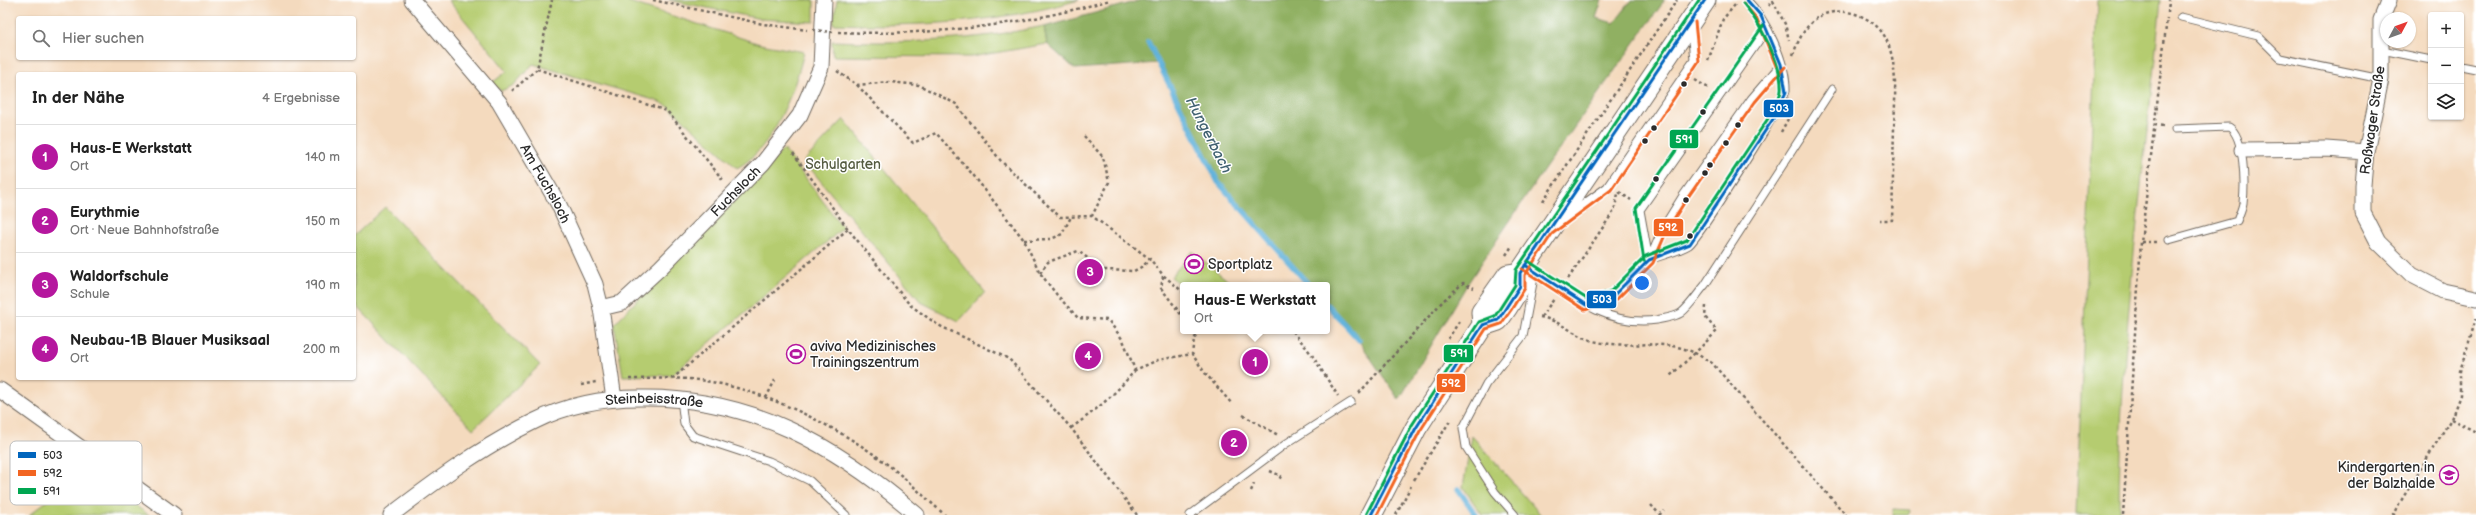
<!DOCTYPE html>
<html lang="de">
<meta charset="utf-8">
<style>
:root{--surface:#fff;--page:#f2f2f2;--text:#222;--muted:#767676;--line:#e0e0e0;--accent:#b5179e}
body{margin:0;font-family:"Balsamiq Sans",sans-serif;background:var(--page);color:var(--text)}
.controls{position:absolute;right:12px;top:12px;display:grid;overflow:hidden;border-radius:4px;box-shadow:0 1px 3px #0004}
.controls button{width:36px;height:36px;display:grid;place-items:center;padding:0;border:0;border-bottom:1px solid var(--line);background:var(--surface);color:var(--text);font:20px sans-serif}
.compass{position:absolute;left:2380px;top:12px;width:36px;height:36px;border-radius:50%;background:var(--surface);box-shadow:0 1px 3px #0004;rotate:49deg}
.you{position:absolute;left:1642px;top:283px;width:14px;height:14px;margin:-10px;border:3px solid #fff;border-radius:50%;background:#1a73e8;box-shadow:0 0 0 6px #1a73e833}
.badge{display:grid;place-items:center;width:26px;height:26px;border-radius:50%;background:var(--accent);color:#fff;font-size:13px;font-weight:700}
.pin{position:absolute;translate:-50% -50%;border:2px solid #fff;box-shadow:0 1px 4px #0006}
.popup{position:absolute;left:1180px;top:282px;width:150px;height:52px;box-sizing:border-box;display:grid;place-content:center;border-radius:4px;background:var(--surface);filter:drop-shadow(0 1px 3px #0005);font-size:13px;white-space:nowrap;color:var(--muted)}
.popup b{font-size:15px;color:var(--text)}
.popup::after{content:'';position:absolute;left:50%;top:100%;margin-left:-8px;border:8px solid transparent;border-top-color:var(--surface)}
.list{margin:0;padding:0;list-style:none}
h2{display:flex;justify-content:space-between;align-items:center;height:52px;margin:0;padding:0 16px;font-size:17px}
h2 small{font-size:13px;font-weight:400;color:var(--muted)}
.list li{display:grid;grid-template-columns:26px 1fr auto;gap:12px;align-items:center;box-sizing:border-box;height:64px;padding:0 16px;border-top:1px solid var(--line)}
.list b{display:block;font-size:15px;white-space:nowrap}
.list p{margin:0;font-size:13px;white-space:nowrap;color:var(--muted)}
.list em{font-size:13px;font-style:normal;color:var(--muted)}
.icon{flex:none;width:22px;height:22px;fill:none;stroke:currentColor;stroke-width:2;stroke-linecap:round;stroke-linejoin:round}
.map{position:relative;flex:none;width:2476px;height:515px;overflow:hidden}
.search{position:absolute;background:var(--surface);box-shadow:0 1px 3px #0004;left:16px;top:16px;width:340px;height:44px;display:flex;align-items:center;gap:10px;box-sizing:border-box;padding:0 14px;border-radius:4px;color:var(--muted);font-size:15px}
.panel{position:absolute;background:var(--surface);box-shadow:0 1px 3px #0004;left:16px;top:72px;width:340px;height:308px;border-radius:4px}
.map>svg:first-child{display:block}
.green{fill:#b5cc70;stroke:#707c4e}
.forest{fill:#90b062;stroke:#5e6e46}
.lines{fill:none;stroke-linecap:round;stroke-linejoin:round}
.stream{stroke:#5fb1da;stroke-width:5.5}
.lane-casing{stroke:#71685e;stroke-width:9}
.street-casing{stroke:#71685e;stroke-width:17}
.secondary-casing{stroke:#71685e;stroke-width:23}
.path{stroke:#71685e;stroke-width:2.5;stroke-dasharray:3 3;stroke-linecap:butt}
.lane{stroke:#fff;stroke-width:7}
.street{stroke:#fff;stroke-width:15}
.secondary{stroke:#fff;stroke-width:21}
.path-bridge{stroke:#71685e;stroke-width:2.5;stroke-dasharray:3 3;stroke-linecap:butt}
.bus-1-casing{stroke:#fff;stroke-width:6}
.bus-2-casing{stroke:#fff;stroke-width:6}
.bus-3-casing{stroke:#fff;stroke-width:6}
.bus-1{stroke:#0065bd;stroke-width:3}
.bus-2{stroke:#f26522;stroke-width:3}
.bus-3{stroke:#00a651;stroke-width:3}
.bus-dot{fill:#2b2b2b;stroke:#fff;stroke-width:1.5}
.labels{text-anchor:middle;stroke-width:3;stroke-linejoin:round;paint-order:stroke}
.street-label{font-size:14px;fill:#2b2b2b;stroke:#fff}
.park-label{font-size:14px;fill:#545b40;stroke:#fff}
.poi-label{font-size:14px;fill:#2b2b2b;stroke:#fff;text-anchor:start}
.water-label{font-size:15px;font-style:italic;fill:#406171;stroke:#fff}
.key{fill:#fff;stroke:#bfbfbf;stroke-width:1}
.key-label{font-size:11px;fill:#2b2b2b}
.line-badge{stroke:#fff;stroke-width:1.5}
.badge-label{font-size:11px;text-anchor:middle;font-weight:bold;fill:#fff}
</style>
<div class="map">
<svg width="2476" height="515" viewBox="0 0 2476 515">
<rect width="100%" height="100%" fill="#fff"/>
<filter id="ink" filterUnits="userSpaceOnUse"><feTurbulence type="fractalNoise" baseFrequency=".025" numOctaves="2"/><feDisplacementMap in="SourceGraphic" scale="8" xChannelSelector="R" yChannelSelector="G"/><feConvolveMatrix kernelMatrix="1 2 1 2 8 2 1 2 1" color-interpolation-filters="sRGB"/></filter>
<filter id="wash" filterUnits="userSpaceOnUse"><feTurbulence type="fractalNoise" baseFrequency=".012" numOctaves="4" result="noise"/><feDisplacementMap in="SourceGraphic" scale="16" xChannelSelector="R" yChannelSelector="G"/><feGaussianBlur stdDeviation="0.9" result="paint"/><feColorMatrix in="noise" values="0 0 0 0 0 0 0 0 0 0 0 0 0 0 0 0 0 1.4 0 .05"/><feComposite in="paint" operator="in"/></filter>
<g filter="url(#wash)">
<rect width="100%" height="100%" fill="#f4dabe"/>
<path class="green" d="M448,0H623L760,44L804,52C795,89 773,150 737,168L668,106L657,101L533,64L514,85L501,91L492,83L507,71Z
M669,0H814V22L761,19Z
M837,0H1079C999,23 916,27 833,24Z
M2097,0H2161C2144,171 2119,342 2119,515H2076L2088,230L2090,225L2088,220Z
M1044,26L1047,44L971,57L833,56L832,41C903,44 974,41 1044,26Z
M844,119L985,292L959,321L921,302L804,161Z
M784,149L843,228L672,375L623,376L614,324Z
M385,207L540,365L473,429L354,303V236Z
M1192,251L1233,285L1183,287L1171,277Z
M1472,436L1541,515H1482L1463,487Z
M85,471L149,515H29Z
M1893,509L1910,510L1907,515H1892Z"/>
<path class="forest" d="M1142,0H1602L1596,18L1614,23L1632,0H1665L1546,167L1468,283L1399,400L1359,341L1327,306V285H1308L1218,182L1158,63L1075,69L1047,44L1044,27Z"/>
<g class="lines">
<path class="stream" d="M1148,42L1218,182L1309,285
M1327,305L1359,340
M1458,489L1476,515"/>
</g>
</g>
<g filter="url(#ink)">
<g class="lines">
<g class="lane-casing">
<path id="lane" d="M2181,17L2258,36L2280,58L2381,79
M2382,50L2431,60
M2461,66L2476,69
M1567,216L1607,187L1694,60L1691,30
M2169,240L2237,221C2239,215 2242,209 2243,203C2245,185 2245,137 2229,127L2175,129
M1649,260C1662,255 1678,252 1689,245C1697,240 1786,100 1786,91C1787,63 1766,19 1747,0
M1649,260L1640,210L1767,29
M1527,266C1566,292 1606,328 1657,320C1665,318 1675,317 1681,313C1690,306 1698,293 1705,285L1832,89
M1586,305L1614,295L1649,260L1664,226L1682,197L1751,99L1781,64
M681,399L684,424L693,436L769,461L810,481L846,515
M1190,515L1287,443L1351,402
M1515,515L1495,492L1466,447L1463,428L1486,384L1523,336L1535,272"/>
</g>
<g class="street-casing">
<g id="street">
<path id="s1" d="M412,0L499,102L559,205L595,284L601,308L614,399"/>
<path d="M2389,0L2381,20V79L2366,152L2363,185V213L2378,242L2412,275L2443,291L2476,298"/>
<path d="M2242,150L2326,149L2366,152"/>
<path id="s2" d="M601,308L622,303L661,267L763,163L800,115L821,67L824,0"/>
<path d="M0,390L174,515"/>
<path id="s3" d="M391,515C437,480 483,446 535,421C567,405 605,398 640,398C750,396 836,445 917,515"/>
</g>
</g>
<g class="secondary-casing">
<path id="secondary" d="M1483,325L1482,312L1508,275L1520,273
M1371,515L1416,428L1483,325L1498,320L1507,307L1520,286V273L1705,0"/>
</g>
<path class="path" d="M653,0L763,24L807,30
M1769,6L1773,1L1785,24L1789,40
M2168,13L2169,0
M838,32C931,36 1021,26 1110,0
M1793,55C1800,35 1811,14 1834,12C1855,9 1879,22 1887,41C1898,67 1895,100 1894,128C1893,159 1893,189 1892,220H1880
M1708,61L1723,19L1735,5
M537,69L667,111L723,180
M837,71L857,85L890,82L919,85L956,104L1001,161L1060,217L1092,216L1150,259L1163,275L1183,292
M1695,80L1710,89
M857,85L913,143L936,133L974,176L1024,240L1040,273L1057,295L1078,318L1108,320L1123,340L1135,370L1158,360L1192,354
M512,91L537,69L552,0
M2154,125L2164,126
M1781,132L1788,119
M1084,136L1103,157L1109,182L1092,216
M793,153L848,229L910,305L938,325L1009,359L1071,428L1137,515
M1619,192L1631,200
M1543,201L1677,0
M1024,240L1051,239L1062,234L1071,217
M2141,242H2156
M1506,255L1512,246
M1040,273L1048,262L1078,251L1104,270L1134,271L1143,266L1150,259
M1163,276L1161,288L1183,317
M1568,279L1614,211L1618,194
M1706,306L1705,317L1717,331L1695,353L1712,363L1846,515
M1540,317C1559,320 1574,335 1593,341C1628,350 1661,337 1695,353L1670,376
M1541,317L1554,299
M1200,331L1194,339L1192,354L1205,373L1232,404
M1293,331L1312,355L1338,396
M1448,339L1460,320
M629,379C652,379 675,377 698,380C758,387 835,425 883,461C905,477 924,497 945,515
M672,379L848,229
M581,385L596,382
M1359,393L1443,301L1463,283L1474,288
M766,398L775,380
M1243,415L1278,435
M2451,419L2476,432
M1071,428C1095,411 1117,393 1135,370
M1270,471L1281,476L1279,480
M1414,480L1451,419
M1251,491L1254,484
M1396,515L1411,486
M1659,515L1664,511
M2123,515L2141,242L2167,18
M2395,515L2393,514L2451,419L2460,395V371L2476,319"/>
<use href="#lane" class="lane"/>
<use href="#street" class="street"/>
<use href="#secondary" class="secondary"/>
<path class="path-bridge" d="M813,30L833,32
M1651,505L1660,515"/>
<g class="bus-1-casing">
<path id="bus-1" d="M1525,265L1586,305L1614,295L1649,260L1690,244L1775,116L1786,92L1781,64L1761,16L1747,0
M1371,515L1416,428L1483,325L1498,320L1520,286V273L1705,0"/>
</g>
<g class="bus-2-casing">
<path id="bus-2" d="M1743,3L1757,19L1776,66
M1522,269L1585,310L1617,299L1653,263L1668,228L1686,200L1755,102L1785,67
M1377,515L1420,431L1486,329L1501,324L1511,310L1525,288V275L1552,234L1611,190L1679,91L1699,61L1695,22"/>
</g>
<g class="bus-3-casing">
<path id="bus-3" d="M1528,261L1587,299L1611,291L1646,256L1687,240L1771,114C1774,107 1780,98 1781,91C1783,65 1759,22 1743,3
M1644,261L1636,208L1763,26
M1367,513L1412,425L1479,322L1495,316L1515,285L1516,270L1699,0"/>
</g>
<use href="#bus-1" class="bus-1"/>
<use href="#bus-2" class="bus-2"/>
<use href="#bus-3" class="bus-3"/>
</g>
</g>
<defs>
<g id="stadium-ring" transform="scale(1)"><circle r="9.5" fill="#fff" stroke="#b5179e" stroke-width="1.5"/><path d="M0-5a6.5 5 0 1 0 0 10a6.5 5 0 1 0 0-10ZM-3.5-1.8h7v3.6h-7Z" fill="#b5179e"/></g>
<g id="school-ring" transform="scale(1)"><circle r="9.5" fill="#fff" stroke="#b5179e" stroke-width="1.5"/><path d="M0-5L7-2L0 1L-7-2ZM-4 1L0 2.5L4 1V4Q0 6-4 4Z" fill="#b5179e"/></g>
</defs>
<g fill-rule="evenodd">
<use href="#stadium-ring" x="1194" y="264"/>
<use href="#stadium-ring" x="796" y="354"/>
<use href="#school-ring" x="2449" y="475"/>
</g>
<g class="bus-dot">
<circle cx="1684" cy="84" r="3.5"/>
<circle cx="1703" cy="112" r="3.5"/>
<circle cx="1738" cy="125" r="3.5"/>
<circle cx="1654" cy="128" r="3.5"/>
<circle cx="1645" cy="141" r="3.5"/>
<circle cx="1726" cy="143" r="3.5"/>
<circle cx="1710" cy="165" r="3.5"/>
<circle cx="1705" cy="173" r="3.5"/>
<circle cx="1656" cy="179" r="3.5"/>
<circle cx="1686" cy="200" r="3.5"/>
<circle cx="1690" cy="236" r="3.5"/>
</g>
<g class="labels">
<g class="street-label">
<text transform="translate(2372 120) rotate(-82)" y="5">Roßwager Straße</text>
<text dy="5" stroke="none"><textPath href="#s1" startOffset="228">Am Fuchsloch</textPath></text>
<text dy="5" stroke="none"><textPath href="#s2" startOffset="181">Fuchsloch</textPath></text>
<text dy="5" stroke="none"><textPath href="#s3" startOffset="295">Steinbeisstraße</textPath></text>
</g>
<g class="park-label">
<text x="843" y="169">Schulgarten</text>
</g>
<g class="poi-label">
<text x="1208" y="269">Sportplatz</text>
<text x="810" y="351">aviva Medizinisches<tspan x="810" dy="16">Trainingszentrum</tspan></text>
<text x="2435" y="472" text-anchor="end">Kindergarten in<tspan x="2435" dy="16">der Balzhalde</tspan></text>
</g>
<g class="water-label">
<text transform="translate(1209 135) rotate(63)" y="5">Hungerbach</text>
</g>
</g>
<rect x="10" y="441" width="132" height="64" rx="6" class="key"/>
<rect x="18" y="452" width="18" height="6" fill="#0065bd"/>
<rect x="18" y="470" width="18" height="6" fill="#f26522"/>
<rect x="18" y="488" width="18" height="6" fill="#00a651"/>
<g class="key-label">
<text x="43" y="459">503</text>
<text x="43" y="477">592</text>
<text x="43" y="495">591</text>
</g>
<g class="line-badge">
<rect x="1763" y="99" width="31" height="19" rx="4" fill="#0065bd"/>
<rect x="1669" y="129" width="30" height="20" rx="4" fill="#00a651"/>
<rect x="1653" y="218" width="31" height="19" rx="4" fill="#f26522"/>
<rect x="1586" y="290" width="31" height="19" rx="4" fill="#0065bd"/>
<rect x="1443" y="344" width="31" height="19" rx="4" fill="#00a651"/>
<rect x="1436" y="373" width="30" height="20" rx="4" fill="#f26522"/>
</g>
<g class="badge-label">
<text x="1779" y="112">503</text>
<text x="1684" y="143">591</text>
<text x="1668" y="231">592</text>
<text x="1602" y="303">503</text>
<text x="1459" y="357">591</text>
<text x="1451" y="387">592</text>
</g>
</svg>
<div class="controls">
<button>+</button>
<button>−</button>
<button><svg class="icon" aria-label="layers" viewBox="0 0 24 24"><path d="M12 4l9 5-9 5-9-5zM3 14l9 5 9-5"/></svg></button>
</div>
<svg class="compass" viewBox="-18 -18 36 36"><path d="M0-13l5 13h-10z" fill="#e53935"/><path d="M0 13l5-13h-10z" fill="#767676"/></svg>
<div class="you"></div>
<div class="pin badge" style="left:1255px;top:362px">1</div>
<div class="popup"><b>Haus-E Werkstatt</b>Ort</div>
<div class="pin badge" style="left:1234px;top:443px">2</div>
<div class="pin badge" style="left:1090px;top:272px">3</div>
<div class="pin badge" style="left:1088px;top:356px">4</div>
<div class="search"><svg class="icon" aria-label="search" viewBox="0 0 24 24"><circle cx="10" cy="10" r="6"/><path d="M15 15l6 6"/></svg>Hier suchen</div>
<section class="panel">
<h2>In der Nähe<small>4 Ergebnisse</small></h2>
<ul class="list">
<li><span class="badge">1</span><div><b>Haus-E Werkstatt</b><p>Ort</p></div><em>140 m</em></li>
<li><span class="badge">2</span><div><b>Eurythmie</b><p>Ort · Neue Bahnhofstraße</p></div><em>150 m</em></li>
<li><span class="badge">3</span><div><b>Waldorfschule</b><p>Schule</p></div><em>190 m</em></li>
<li><span class="badge">4</span><div><b>Neubau-1B Blauer Musiksaal</b><p>Ort</p></div><em>200 m</em></li>
</ul>
</section>
</div>
